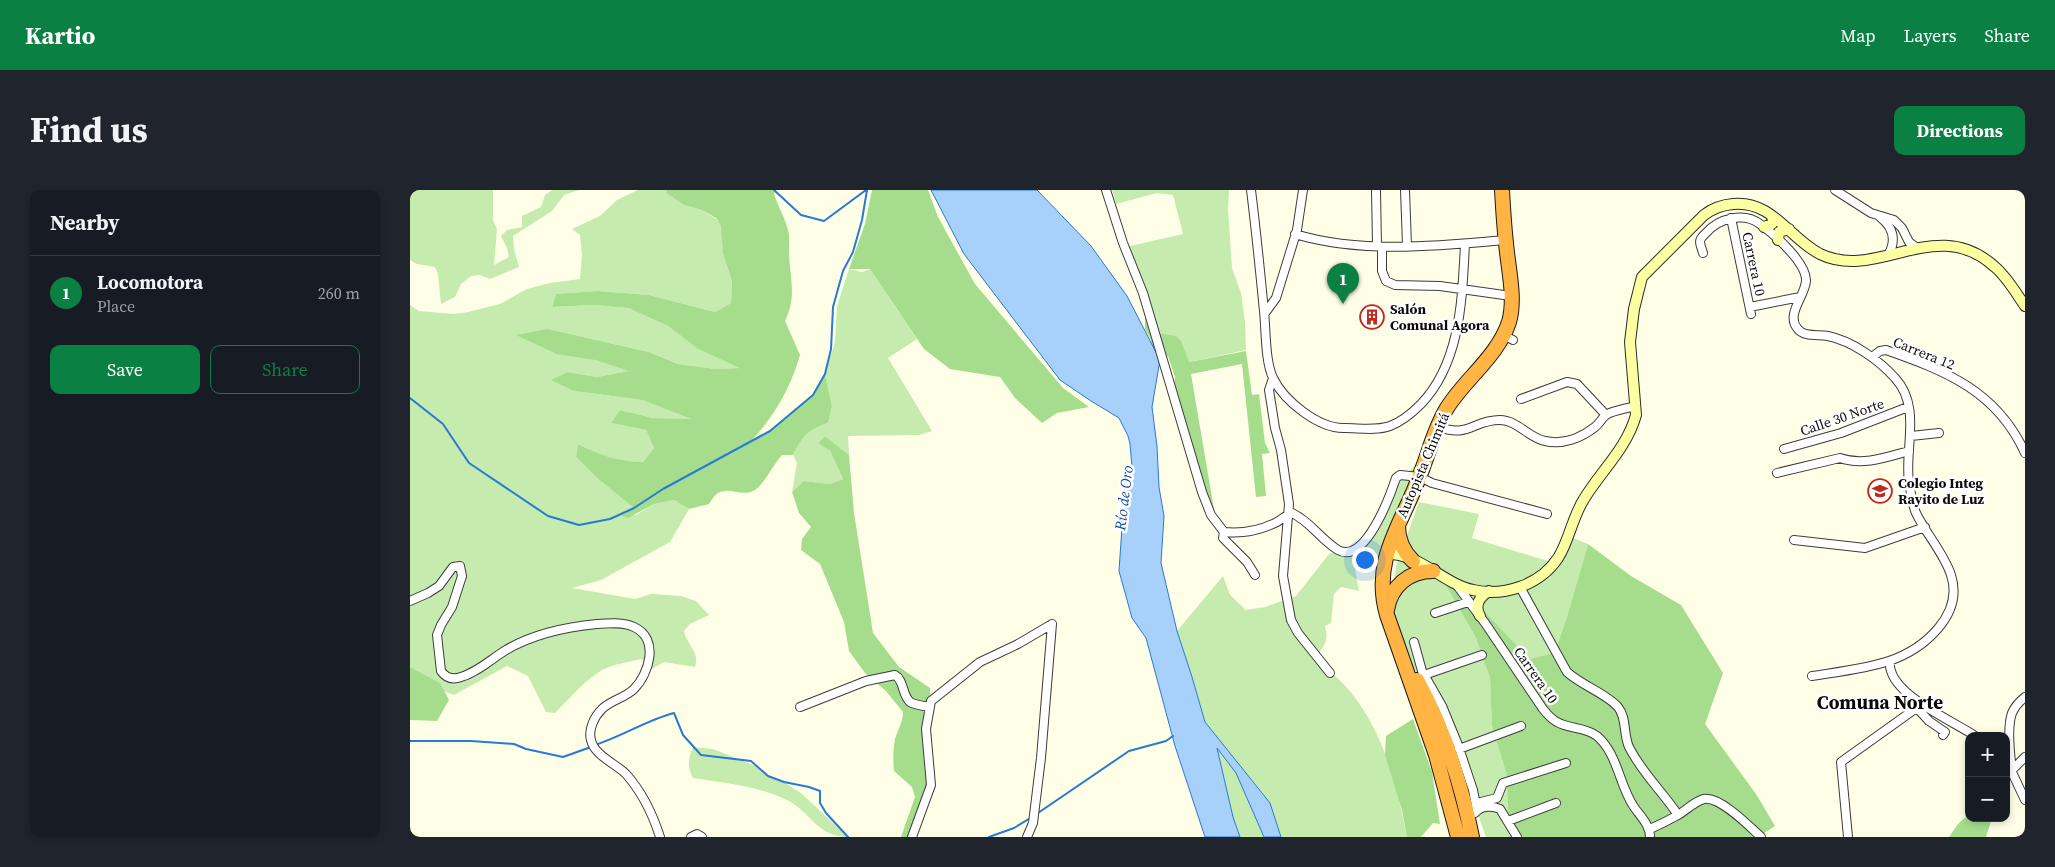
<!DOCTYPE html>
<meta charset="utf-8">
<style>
:root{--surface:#171b24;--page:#20242c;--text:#f1f3f6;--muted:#9ea1a6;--line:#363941;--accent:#0b8043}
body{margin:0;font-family:"Source Serif 4",serif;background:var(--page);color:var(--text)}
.controls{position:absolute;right:15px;bottom:15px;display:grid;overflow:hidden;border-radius:10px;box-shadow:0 2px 8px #0003}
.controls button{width:45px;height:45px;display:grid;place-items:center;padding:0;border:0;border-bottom:1px solid var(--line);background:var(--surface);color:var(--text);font:25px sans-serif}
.you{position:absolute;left:954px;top:369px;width:18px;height:18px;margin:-12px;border:4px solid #fff;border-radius:50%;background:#1a73e8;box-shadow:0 0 0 8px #1a73e833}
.badge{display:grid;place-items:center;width:32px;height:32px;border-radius:50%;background:var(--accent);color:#fff;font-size:16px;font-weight:700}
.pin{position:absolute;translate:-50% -41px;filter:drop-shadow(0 1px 2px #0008)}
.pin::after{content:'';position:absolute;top:26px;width:18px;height:15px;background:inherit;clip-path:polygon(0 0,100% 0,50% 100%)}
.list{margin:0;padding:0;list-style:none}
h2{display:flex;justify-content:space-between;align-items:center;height:65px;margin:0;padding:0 20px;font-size:21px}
h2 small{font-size:16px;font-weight:400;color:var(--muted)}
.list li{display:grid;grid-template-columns:32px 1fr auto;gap:15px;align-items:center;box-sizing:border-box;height:75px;padding:0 20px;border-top:1px solid var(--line)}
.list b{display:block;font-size:19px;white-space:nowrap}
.list p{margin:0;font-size:16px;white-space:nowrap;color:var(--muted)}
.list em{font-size:16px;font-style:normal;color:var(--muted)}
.actions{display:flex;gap:10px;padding:15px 20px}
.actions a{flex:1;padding:11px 0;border:1px solid var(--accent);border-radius:10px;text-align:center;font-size:18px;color:var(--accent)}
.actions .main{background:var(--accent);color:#fff}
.map{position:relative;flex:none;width:1615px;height:647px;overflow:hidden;border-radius:10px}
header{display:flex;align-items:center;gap:30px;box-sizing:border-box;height:70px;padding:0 25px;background:var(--accent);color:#fff}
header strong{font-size:24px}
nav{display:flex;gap:28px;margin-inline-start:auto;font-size:18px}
.intro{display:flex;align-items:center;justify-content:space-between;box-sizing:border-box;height:120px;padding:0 30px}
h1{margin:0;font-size:35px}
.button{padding:12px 22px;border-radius:10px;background:var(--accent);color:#fff;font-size:18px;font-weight:700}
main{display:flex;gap:30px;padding:0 30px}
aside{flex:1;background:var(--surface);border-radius:10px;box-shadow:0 2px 8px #0003}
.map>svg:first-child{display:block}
.green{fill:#c5ebae}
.forest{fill:#a5dd8d}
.water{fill:#a7d0fa;stroke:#2979d6}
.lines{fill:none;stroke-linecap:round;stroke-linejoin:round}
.stream{stroke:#2979d6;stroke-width:2}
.street-casing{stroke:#3d3d3d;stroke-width:10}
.secondary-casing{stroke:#2c2c2c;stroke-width:12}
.highway-casing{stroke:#1b1b1b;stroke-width:16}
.street{stroke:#fff;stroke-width:8}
.secondary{stroke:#fcffa1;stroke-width:10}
.highway{stroke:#ffb444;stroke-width:14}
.labels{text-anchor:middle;stroke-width:5;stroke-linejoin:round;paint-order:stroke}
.street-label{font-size:14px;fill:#0a0a0a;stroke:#fff}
.poi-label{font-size:14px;font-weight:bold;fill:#0a0a0a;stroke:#fff;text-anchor:start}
.water-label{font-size:15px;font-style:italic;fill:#0d4ca2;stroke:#fff}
.district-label{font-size:19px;font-weight:bold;fill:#0a0a0a;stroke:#fff}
</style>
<header>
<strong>Kartio</strong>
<nav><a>Map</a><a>Layers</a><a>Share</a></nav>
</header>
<div class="intro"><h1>Find us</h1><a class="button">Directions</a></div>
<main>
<aside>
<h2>Nearby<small></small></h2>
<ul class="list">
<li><span class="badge">1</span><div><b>Locomotora</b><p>Place</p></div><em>260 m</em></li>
</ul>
<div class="actions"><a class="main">Save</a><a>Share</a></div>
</aside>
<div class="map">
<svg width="1615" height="647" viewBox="0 0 1615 647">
<rect width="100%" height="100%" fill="#fffee6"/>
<path class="green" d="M0,0H83V30L87,39L84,75L99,67L97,58L91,46L97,40L112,37V26L131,17L135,5L142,0H169L154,5L142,21L103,46L104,59L109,77L80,89L70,85L61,86L51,94L45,107L31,114L28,84L25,77L7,74L0,70Z
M228,0H257L256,3L274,15L292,20L306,29L312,36L313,64L322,91L321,113L305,122L239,105L189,101L146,104L142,117L183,115L218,118L258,136L288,159L331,178L306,179L268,174L239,162L138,139L185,170L220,181L187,187L158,182L164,201L232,210L284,229L243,228L210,220L201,233L236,240L244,258L233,272L210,271L193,266L168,254L166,267L187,288L224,318L211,325H226L244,314L264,310L279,319L260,352L191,390L162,398L225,409L241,404L271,406L286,411L299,425L280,434L274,441C277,456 290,461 285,477L254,472L240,480L237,473L231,469C218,472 204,474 192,480C175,490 159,509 145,523L136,522L118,486L97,476L44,505L33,501L29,493L0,477V115L9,121L44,124L58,122L90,114L117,99L140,93L170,89L172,65L170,45L162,39L190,26L207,10Z
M702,0H819L818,19L822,78L831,103L835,132L836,160L779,172L747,143L716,57L773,44L763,5L747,3L706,14Z
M439,79L452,82L460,79L507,149L478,168L522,241L509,245L438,246L439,265L415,246L408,253L420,261L433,289L420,294L394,291L382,302L387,273L383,265C393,246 397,240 418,233L422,216L415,184L425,152L427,116Z
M1024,237L971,370L954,372L945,380L949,401L931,397L924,404L921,433L915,436C919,451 914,457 905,468C918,479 932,491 943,505C974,544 988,599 997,647H871L860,613L795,532L782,487L767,441L813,386L820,405L836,420L855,417L886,406L919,364L928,362L948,361L985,296L1005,275Z
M1009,312L1069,324L1062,348L1141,372L1153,344L1178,354L1156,430L1143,464L1120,469L1072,419L1029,382L1066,448L1080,488L1082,536L1097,586L1098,636L1103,647H1076L1030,518L1002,475L980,415L986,376Z
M283,557L303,559L346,576L358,586L374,592L392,604L438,647C407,647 400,621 377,610C348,596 315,593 283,588C277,577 278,569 283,557Z
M806,557L826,583L854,647H830L823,627Z"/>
<path class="forest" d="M257,0H366L364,4C368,16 375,28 378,40C380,48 379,56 379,63C380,89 387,107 375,131L390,165C381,197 364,227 341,251L360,241L403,205L415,184L422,216L418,233C397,240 393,246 383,265H372C364,274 354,294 345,300C328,310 313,288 299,314L279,319L264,310L244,314L218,328L210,325L224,318L187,288L166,267L168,254C193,266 205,271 233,272L244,258L236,240L201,233L210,220L243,228L282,229L232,210L164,201L141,190L158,182L187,187L219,181L185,170L147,164L106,145L138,139L239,162L268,174L306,179L330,178L288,159L258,136L218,118L183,115L142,117L146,104L188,101L239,105L305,122L321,113L322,91L313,64L311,36L306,28L292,20L274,15L256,3Z
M462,0H518L528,27L565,94L653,198L679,217L647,223L632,233L605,208L590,187L540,179L514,159L460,79H439L455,34Z
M735,105L744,124L747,143L766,146L771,151L779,172L836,161L842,205L849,204L855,253L860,263L852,264L856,306L846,307L832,174L781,184L808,343L764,197L765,187L758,166L743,165L741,150L735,139Z
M415,246L439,265L444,323L463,443L489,477L520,498L519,594L499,647H491L505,607L502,597L484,581C483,570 483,560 485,549C488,539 493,532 493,522L476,501L455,483L439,461L434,432L410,374L391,360L392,349L401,337L389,323L382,302L394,291L420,294L433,289L420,261L408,253Z
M1178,354L1221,386L1271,415L1313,483L1295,534L1346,604L1365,636L1348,647H1103L1098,636L1097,586L1082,536L1080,488L1066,448L1028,381L1072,419L1120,469L1144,463L1156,430Z
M0,477L30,493L39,510L27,531L0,530Z
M1003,529L1022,582L1030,634L1023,633L1011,647H997L992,620L975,565L976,546Z
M1559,624V628H1582L1576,647H1539L1548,634Z"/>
<path class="water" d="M521,0H627L681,56L717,106L750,170L742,217L747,256L749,297L754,326L751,373L767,441L782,487L795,532L860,613L871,647H854L826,583L807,558L823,627L830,647H795L765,556L736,448L722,428L709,381L713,322L722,277L720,254L718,246L709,228L681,211L650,190L554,64Z"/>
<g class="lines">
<path class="stream" d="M364,0L391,25L414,31L456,0
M0,208L33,234L59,273L138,326L169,335L200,329L224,318L253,299L360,241L403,205L415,184L421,159L423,117L433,81L443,62L452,30L457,0
M0,551H61L104,554L116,559L153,567L181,557
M185,555C213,546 237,530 264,523L273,545L291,565L341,571L358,586L374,592L399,597L410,601V613L416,623L438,647
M628,623L719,561L756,551L763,546
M579,647L604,638L622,627"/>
<g class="street-casing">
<path id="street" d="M696,0L713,53L733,103L792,302L801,325L814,342L813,348L837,372L845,385
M841,0C846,40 850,80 854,121C856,140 855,171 863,188C874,211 909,239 935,238C949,238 966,241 980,236C991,232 1002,223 1011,214C1051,172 1052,109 1055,54
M966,0L967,56
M995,0L997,55
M1425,0L1461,23L1484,30L1492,38L1499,52L1507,58
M1470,27C1483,37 1487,50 1478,65
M1321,28L1341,124
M885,44C950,64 1029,56 1095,50
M972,57V81L976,91L985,95L1030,96L1101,106
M1293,63C1292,59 1290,55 1290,52C1290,48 1294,45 1296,43C1309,28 1334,22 1350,34C1364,44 1397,73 1396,91C1395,106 1376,124 1387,138C1394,148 1408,144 1418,146C1442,151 1469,170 1485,188C1512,217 1494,259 1499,293C1501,302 1502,314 1506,323C1516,344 1534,363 1541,385C1554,425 1514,459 1479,471C1455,479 1427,482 1402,486
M1340,117L1390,107
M855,123L866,108L887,40L893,0
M1093,145L1103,150
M1462,167L1470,161L1476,160C1536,181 1587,201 1615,263
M863,188L859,200L865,238L871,260L879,314L873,386L881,430L888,443L920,483
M1111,209L1157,192L1167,194L1196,225
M1027,236C1059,249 1062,230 1090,230C1107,230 1119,248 1135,251C1153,255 1171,248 1185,237C1189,234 1192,228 1196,225C1204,220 1216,219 1225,216
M1501,246L1529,243
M1374,259L1431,243L1498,217
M1367,283L1430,268C1453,276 1477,267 1499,261
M814,342C833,344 848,341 865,333C871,330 876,325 882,323C900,331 911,350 928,360C955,375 980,306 986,288L990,285L1010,287L1022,293L1137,324
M1384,350L1455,358L1515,337
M1046,394L1075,433L1133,519C1137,524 1141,529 1147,532C1159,539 1176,537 1187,546C1208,564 1209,595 1224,617C1231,627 1240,635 1240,647
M1110,397L1157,482C1171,495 1197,504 1208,517C1217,528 1213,544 1219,557C1232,583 1252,601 1268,625
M0,411L18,403L29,396L43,377L50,376L52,386L42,417L31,435L27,445L31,481C36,488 43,490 51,487C68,482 81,469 96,460C123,444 156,437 187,434C199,433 213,432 224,437C250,449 239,484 224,499C215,508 201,510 192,519C184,527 178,540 181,550C184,565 206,574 216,584C232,602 243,625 250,647
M1025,423L1058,412
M1004,452L1012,481L1032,516L1048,555L1063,600L1067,621
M1480,471C1476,503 1542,530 1565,546
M1014,485L1072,465
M390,517L456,491L485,485C494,490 492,505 500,512C505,515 514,516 520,517
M1507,518L1519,531L1535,542L1533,545
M1049,559L1111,536
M1600,578L1615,610
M1602,580C1600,565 1597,537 1602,523C1605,516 1610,511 1615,507
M1602,580L1615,567
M1067,613L1087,608L1093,593L1156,573
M1065,623C1071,616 1082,615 1090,619L1107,647
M1098,631L1146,613
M1240,639C1249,635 1259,630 1268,625C1275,621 1285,611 1294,609C1310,606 1340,637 1351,647
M281,647L287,644L292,647
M502,647L521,595L516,539L521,511L570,472L608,454L642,434
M617,647L623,633L631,568L642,434
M1438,647L1431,572L1512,514"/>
</g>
<g class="secondary-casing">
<path id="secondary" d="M1354,37L1362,34L1363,29L1361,25
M1368,50L1369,42L1379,39
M976,364C1009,362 1033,394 1063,400C1094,407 1130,395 1148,368C1159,351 1162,328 1174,309C1191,281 1217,258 1226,225L1220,152L1224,119L1232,87L1294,25C1303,18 1312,15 1323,14C1362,10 1379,48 1410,64C1468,92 1526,23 1585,77C1597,87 1606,103 1615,116
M1070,426C1064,416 1069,407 1079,401"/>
</g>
<g class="highway-casing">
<path id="highway" d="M988,336C988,350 993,361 1003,371
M977,420C981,396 999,381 1023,381
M1007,490C1034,539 1051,592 1062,647
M1048,647L1026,565L977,425C961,369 992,335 1010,285C1019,263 1024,239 1037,218C1055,189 1088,166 1099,132C1106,108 1098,78 1096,53C1094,35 1093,18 1092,0"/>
</g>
<use href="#street" class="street"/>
<use href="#secondary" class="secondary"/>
<use href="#highway" class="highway"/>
</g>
<defs>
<g id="building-ring" transform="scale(1.25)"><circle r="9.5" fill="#fff" stroke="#c1291a" stroke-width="1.5"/><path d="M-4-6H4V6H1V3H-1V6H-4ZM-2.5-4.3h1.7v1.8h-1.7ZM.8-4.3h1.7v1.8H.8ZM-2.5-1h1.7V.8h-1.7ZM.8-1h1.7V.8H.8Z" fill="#c1291a"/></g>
<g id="school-ring" transform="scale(1.25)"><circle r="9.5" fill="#fff" stroke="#c1291a" stroke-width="1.5"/><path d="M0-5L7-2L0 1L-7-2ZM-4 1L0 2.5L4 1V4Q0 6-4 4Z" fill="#c1291a"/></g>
</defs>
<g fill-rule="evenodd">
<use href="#building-ring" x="962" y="127"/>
<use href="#school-ring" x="1470" y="301"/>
</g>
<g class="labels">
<g class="street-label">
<text transform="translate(1344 74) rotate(78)" y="5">Carrera 10</text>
<text transform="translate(1514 163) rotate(22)" y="5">Carrera 12</text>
<text transform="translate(1432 227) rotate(-19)" y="5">Calle 30 Norte</text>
<text transform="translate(1013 275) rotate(-67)" y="5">Autopista Chimitá</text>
<text transform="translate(1126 485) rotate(55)" y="5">Carrera 10</text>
</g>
<g class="poi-label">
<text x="980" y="124">Salón<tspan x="980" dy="16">Comunal Agora</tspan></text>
<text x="1488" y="298">Colegio Integ<tspan x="1488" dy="16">Rayito de Luz</tspan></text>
</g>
<g class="water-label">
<text transform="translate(714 308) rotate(-83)" y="5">Río de Oro</text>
</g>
<g class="district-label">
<text x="1470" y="519">Comuna Norte</text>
</g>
</g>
</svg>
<div class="controls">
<button>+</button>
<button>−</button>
</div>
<div class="you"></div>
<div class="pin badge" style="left:933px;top:114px">1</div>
</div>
</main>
